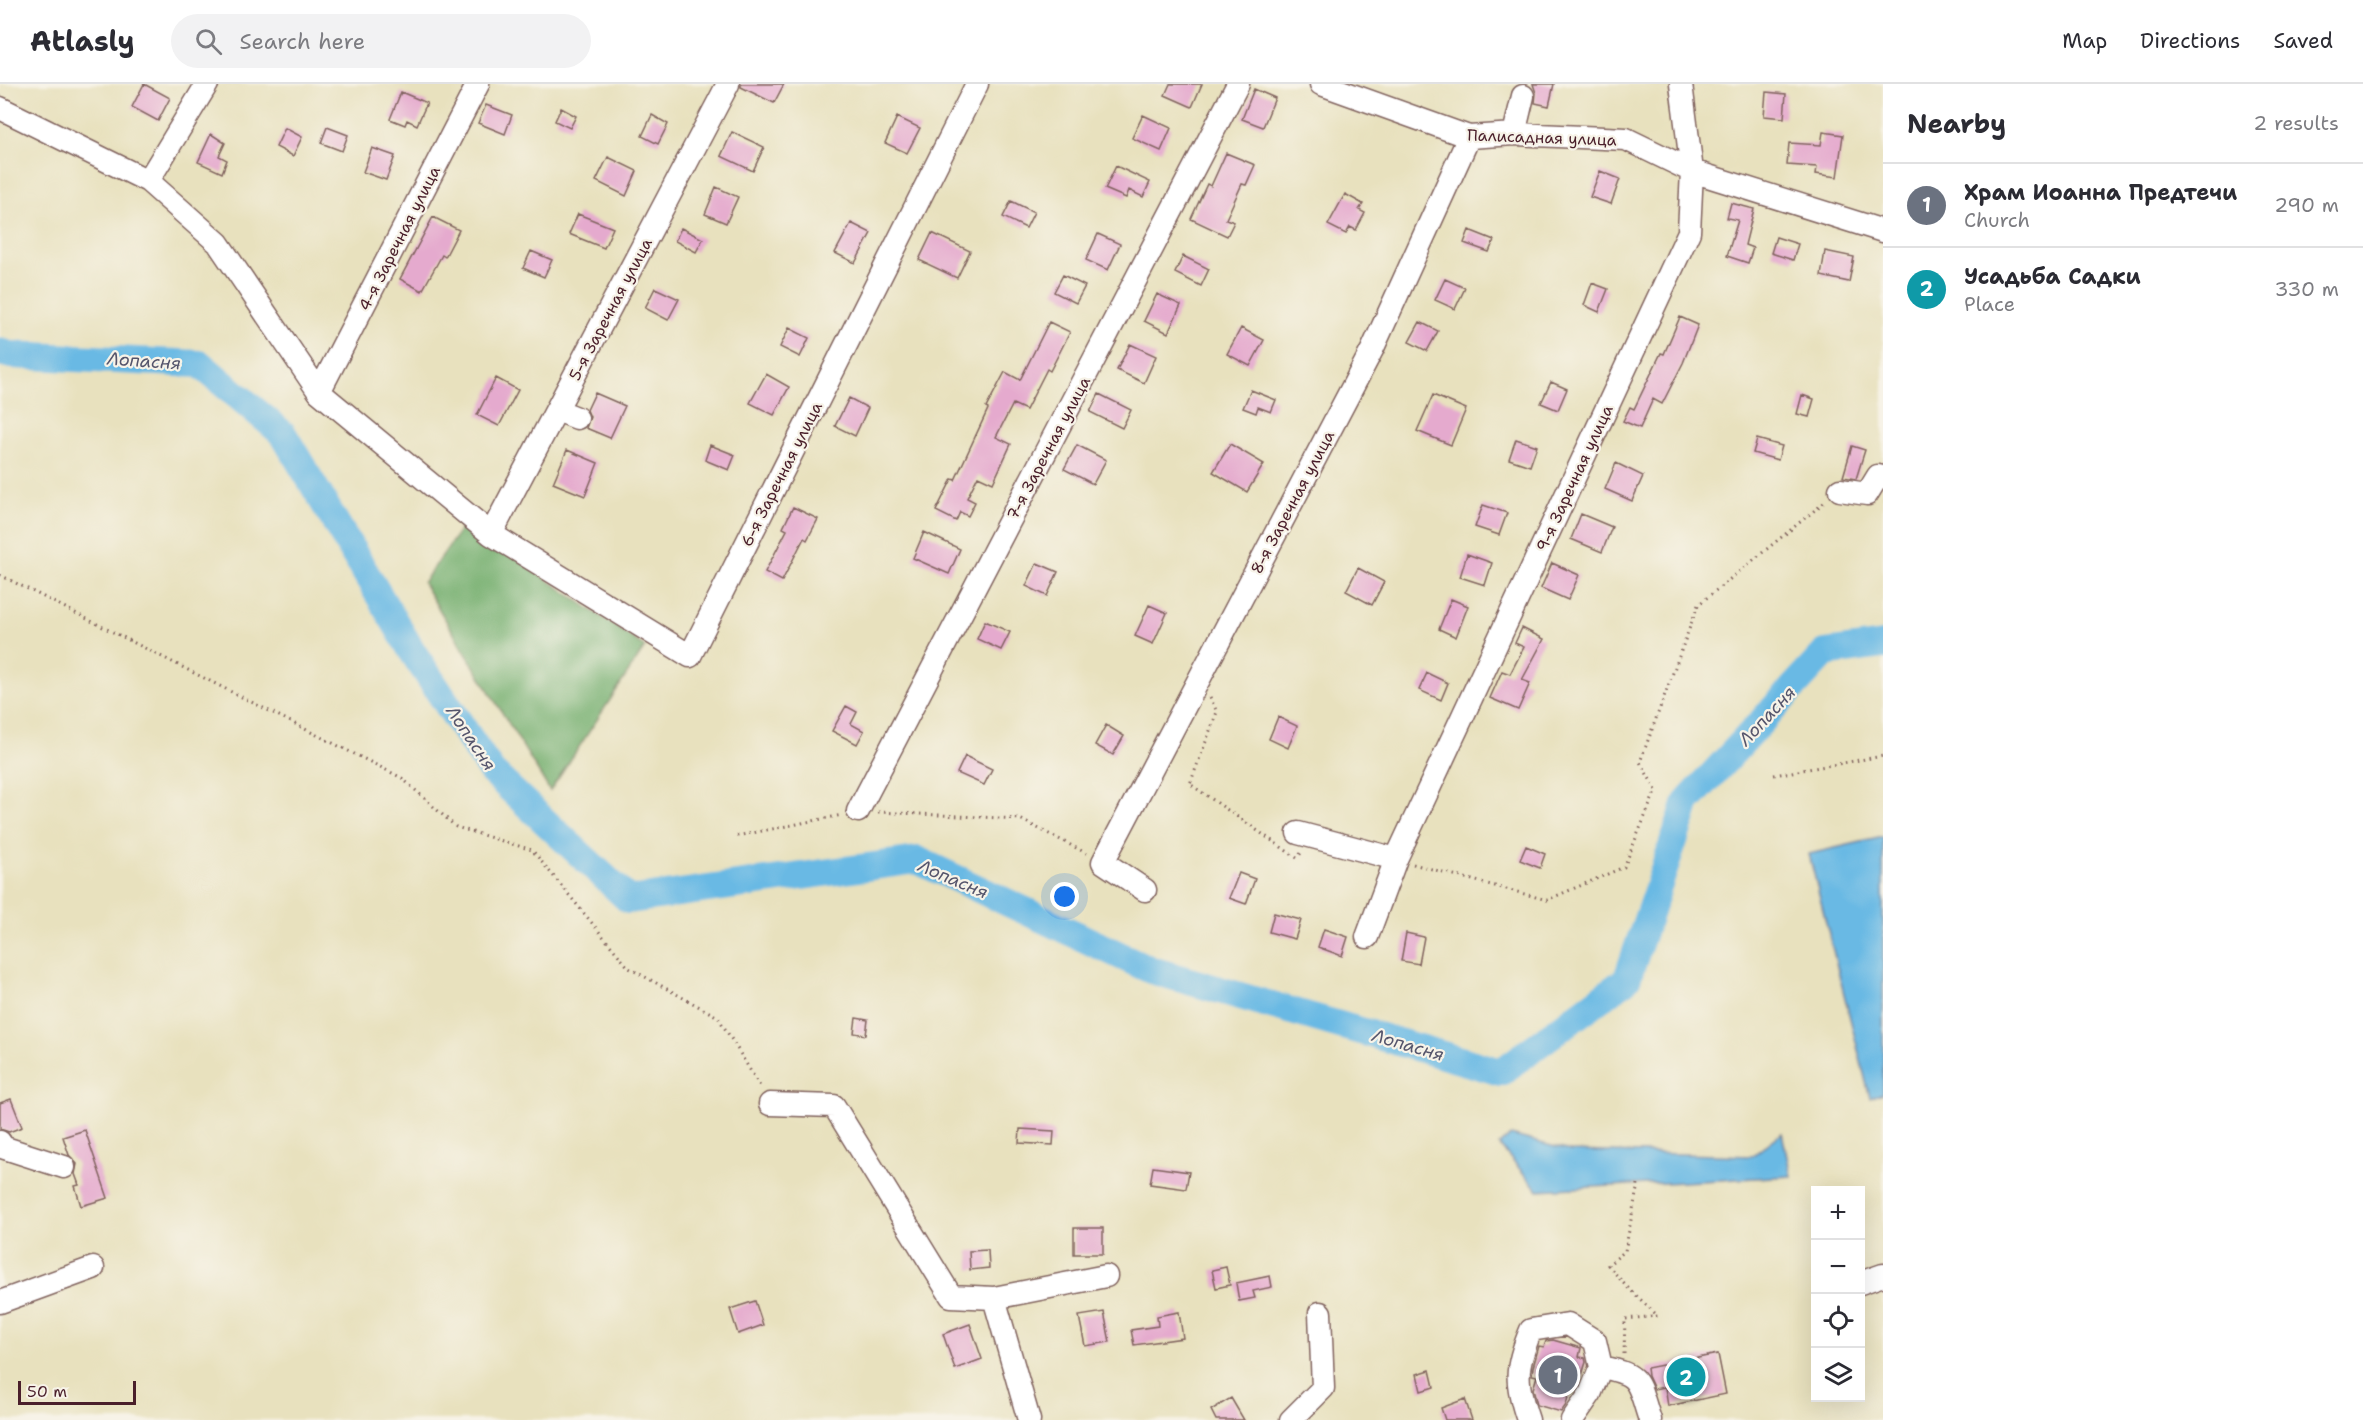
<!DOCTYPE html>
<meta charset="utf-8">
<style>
:root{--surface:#fff;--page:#f2f2f3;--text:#2b2b33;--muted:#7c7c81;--line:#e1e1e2;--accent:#7c3aed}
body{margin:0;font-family:"Shantell Sans",sans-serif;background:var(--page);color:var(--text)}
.controls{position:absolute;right:18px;bottom:18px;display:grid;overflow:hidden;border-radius:0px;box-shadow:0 6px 24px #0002}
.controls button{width:54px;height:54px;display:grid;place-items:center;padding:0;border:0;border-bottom:2px solid var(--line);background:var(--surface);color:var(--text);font:30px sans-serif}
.scale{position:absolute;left:18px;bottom:15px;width:118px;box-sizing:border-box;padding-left:6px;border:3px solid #4a1f2b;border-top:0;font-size:16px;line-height:21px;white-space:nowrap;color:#4a1f2b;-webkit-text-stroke:4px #f7f3e8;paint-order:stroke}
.you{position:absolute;left:1065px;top:813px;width:21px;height:21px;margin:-15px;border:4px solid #fff;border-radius:50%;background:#1a73e8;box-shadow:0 0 0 9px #1a73e833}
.badge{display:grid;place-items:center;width:39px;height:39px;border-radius:50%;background:var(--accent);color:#fff;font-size:20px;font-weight:700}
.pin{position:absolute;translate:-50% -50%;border:3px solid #fff;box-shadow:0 2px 6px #0006}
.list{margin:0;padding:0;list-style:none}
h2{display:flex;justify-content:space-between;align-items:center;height:78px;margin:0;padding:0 24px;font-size:26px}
h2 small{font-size:20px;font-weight:400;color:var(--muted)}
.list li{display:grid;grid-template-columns:39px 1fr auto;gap:18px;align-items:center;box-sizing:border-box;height:84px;padding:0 24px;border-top:2px solid var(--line)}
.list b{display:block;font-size:22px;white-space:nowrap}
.list p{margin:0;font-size:20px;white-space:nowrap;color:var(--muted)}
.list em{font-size:20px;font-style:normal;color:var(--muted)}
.icon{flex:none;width:33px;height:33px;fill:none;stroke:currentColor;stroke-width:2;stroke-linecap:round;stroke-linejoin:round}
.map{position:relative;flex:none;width:1883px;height:1336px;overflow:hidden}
header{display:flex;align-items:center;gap:36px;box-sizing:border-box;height:84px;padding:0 30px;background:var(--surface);border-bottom:2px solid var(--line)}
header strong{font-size:28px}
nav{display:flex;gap:33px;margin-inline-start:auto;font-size:21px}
.search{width:420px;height:54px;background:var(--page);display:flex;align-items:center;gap:15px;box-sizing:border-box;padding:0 21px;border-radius:33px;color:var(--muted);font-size:22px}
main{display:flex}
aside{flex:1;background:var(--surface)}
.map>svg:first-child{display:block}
.forest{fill:#74af6e;stroke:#5f674c;stroke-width:1.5}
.water{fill:#69b9e4;stroke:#5a6c88;stroke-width:1.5}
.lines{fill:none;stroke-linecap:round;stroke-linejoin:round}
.river{stroke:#69b9e4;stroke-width:28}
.building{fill:#e5aace}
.minor-casing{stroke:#81635e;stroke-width:25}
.path{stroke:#81635e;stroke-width:3;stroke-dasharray:1.5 4.5;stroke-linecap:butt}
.minor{stroke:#fff;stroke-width:22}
.labels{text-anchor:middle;stroke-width:4.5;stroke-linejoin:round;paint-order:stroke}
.street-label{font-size:16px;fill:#4a1f2b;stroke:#f7f3e8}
.water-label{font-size:18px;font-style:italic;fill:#55556c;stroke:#f7f3e8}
</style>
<header>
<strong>Atlasly</strong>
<div class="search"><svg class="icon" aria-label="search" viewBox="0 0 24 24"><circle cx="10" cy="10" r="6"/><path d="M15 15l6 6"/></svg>Search here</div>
<nav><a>Map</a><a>Directions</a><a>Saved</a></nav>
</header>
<main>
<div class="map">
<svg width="1883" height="1336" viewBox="0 0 1883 1336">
<rect width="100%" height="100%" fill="#f7f3e8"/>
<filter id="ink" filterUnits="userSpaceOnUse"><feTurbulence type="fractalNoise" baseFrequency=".0167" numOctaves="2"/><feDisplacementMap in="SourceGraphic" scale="12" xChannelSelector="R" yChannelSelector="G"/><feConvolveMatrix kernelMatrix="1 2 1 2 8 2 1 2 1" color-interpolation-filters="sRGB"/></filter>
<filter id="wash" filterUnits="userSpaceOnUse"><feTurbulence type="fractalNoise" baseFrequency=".008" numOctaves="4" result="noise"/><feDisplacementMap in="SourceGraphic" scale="24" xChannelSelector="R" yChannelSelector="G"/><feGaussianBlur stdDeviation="1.35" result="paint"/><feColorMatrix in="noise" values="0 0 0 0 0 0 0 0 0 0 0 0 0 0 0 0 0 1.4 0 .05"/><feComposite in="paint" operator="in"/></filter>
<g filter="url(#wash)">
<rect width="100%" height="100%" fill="#e8e1be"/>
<path class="forest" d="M465,439L645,563L550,707L423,499Z"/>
<path class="water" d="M1883,753V1009L1870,1014L1809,770Z
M1782,1049L1791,1092L1538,1106L1499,1061L1511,1051L1570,1067L1752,1072Z"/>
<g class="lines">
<path class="river" d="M0,268L11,271L200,280L283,350L412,567L492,688L629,816L917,776L1151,886L1501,988L1627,895L1687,718L1825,569L1883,561"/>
</g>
<g id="blocks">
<path class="building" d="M144,0L170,14L158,37L132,23Z
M741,0H784L774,19L741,3Z
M1170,0H1202L1192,23L1165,11Z
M1533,0H1554L1549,22L1535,19L1536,9Z
M1254,5L1275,14L1263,43L1242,35Z
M401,8L427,19L417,41L407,36L405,41L390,35Z
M1766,8L1786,10L1784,34L1764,32Z
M486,21L512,31L505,50L478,39Z
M561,24L576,32L570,44L555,37Z
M652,31L668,40L658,60L642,52Z
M1143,31L1171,44L1161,67L1132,54Z
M897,33L920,44L907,69L885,59Z
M327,43L348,51L342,67L321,59Z
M285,44L302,53L293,72L276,63Z
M732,48L764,63L753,87L721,72Z
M1823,48L1843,51L1837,93L1816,90L1817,83L1787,81L1789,59L1821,61Z
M211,50L225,59L219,72L227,76L222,89L198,78Z
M372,64L395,72L386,96L363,88Z
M1226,69L1255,81L1246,101L1242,100L1226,135L1234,138L1227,152L1191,135L1207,100L1211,102Z
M608,73L637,87L626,112L596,97Z
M1116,82L1150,98L1143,113L1129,106L1126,114L1105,105Z
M1600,87L1620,95L1611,120L1590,113Z
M716,103L738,113L726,139L705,130Z
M1345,110L1363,120L1359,126L1365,129L1356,146L1350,143L1346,150L1328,141Z
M1011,117L1034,128L1026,144L1003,133Z
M1731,119L1754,125L1745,161L1753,164L1748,179L1727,172L1738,136L1727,134Z
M578,130L613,144L604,164L569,150Z
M433,133L459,146L445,173L442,171L422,207L400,195Z
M851,139L871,149L855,179L835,169Z
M681,144L703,155L696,168L675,157Z
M1469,146L1494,156L1489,168L1464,159Z
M932,149L970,167L957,194L919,176Z
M1098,150L1120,160L1108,186L1086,176Z
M1776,153L1798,160L1793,176L1771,169Z
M531,167L552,176L544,193L523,184Z
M1825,167L1854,173L1849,198L1821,192Z
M1183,172L1209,185L1201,202L1175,189Z
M1063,191L1085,202L1076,219L1054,208Z
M1445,195L1465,204L1455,225L1435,216Z
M1592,199L1608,205L1599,228L1584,221Z
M655,204L679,215L668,236L645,224Z
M1157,210L1181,221L1168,249L1144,237Z
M1680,233L1698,241L1683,279L1662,320L1653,315L1640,344L1623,337L1630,323L1634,325L1661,269L1664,270Z
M1049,238L1070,248L1050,287L1047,285L1026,326L1013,320L996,353L1011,360L993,399L978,392L967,414L975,418L968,432L960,428L956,437L936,427L952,395L955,396L988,325L986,324L1005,288L1020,296Z
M1420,238L1438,247L1427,267L1409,258Z
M789,244L809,254L800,273L780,263Z
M1241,244L1264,256L1250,282L1227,270Z
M1130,260L1156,272L1144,299L1117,286Z
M766,290L789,303L774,331L750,319Z
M496,294L518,306L499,342L477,331Z
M1551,298L1567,305L1558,326L1541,319Z
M1251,306L1276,316L1271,328L1258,323L1256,329L1243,324Z
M595,309L625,322L610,354L586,344L590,333L587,326Z
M1099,310L1131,326L1122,344L1090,328Z
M1433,311L1466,325L1451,361L1417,347Z
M1802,311L1814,315L1809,333L1797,330Z
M849,314L868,324L855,352L835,342Z
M1516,355L1537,362L1530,382L1509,375Z
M1757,355L1782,362L1778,376L1753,369Z
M1230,360L1264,380L1247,408L1213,388Z
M710,361L735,371L729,386L705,376Z
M1077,361L1106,376L1093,400L1064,385Z
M1852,362L1865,366L1856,395L1843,393Z
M567,366L598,379L585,412L553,399Z
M1616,379L1643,392L1632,417L1605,405Z
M1483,421L1507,429L1499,451L1475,443Z
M793,423L818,435L807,456L804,454L782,497L765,488L787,446L783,444Z
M1581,430L1612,443L1602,468L1571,455Z
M924,448L960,465L949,490L913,474Z
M1467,470L1492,479L1485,501L1460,493Z
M1037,479L1058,488L1047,512L1026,502Z
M1552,479L1579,491L1568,516L1541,504Z
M1358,484L1384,498L1372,521L1346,507Z
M1451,515L1468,522L1456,553L1439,545Z
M1149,521L1167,529L1153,560L1135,552Z
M985,537L1010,548L1001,566L977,555Z
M1522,544L1544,555L1522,596L1530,599L1518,626L1490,614L1502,587L1510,590L1524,563L1515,559Z
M1427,589L1448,599L1441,616L1419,606Z
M846,622L857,628L851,640L864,647L857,660L832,647Z
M1278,633L1297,642L1288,664L1269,655Z
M1106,641L1124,652L1113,671L1095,661Z
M965,672L992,685L984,701L957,689Z
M1526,762L1545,770L1540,784L1520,776Z
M1239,789L1255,795L1246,820L1229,814Z
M1274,829L1301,836L1295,855L1269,848Z
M1324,845L1348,853L1342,872L1318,863Z
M1406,849L1424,853L1419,880L1401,877Z
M856,934L868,936L866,951L854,949Z
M11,1015L22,1043L9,1048L0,1045V1019Z
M1020,1045L1054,1047L1053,1061L1019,1059Z
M85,1046L108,1114L81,1122L75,1102L79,1101L75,1090L77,1080L69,1071L63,1053Z
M1153,1083L1189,1088L1186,1105L1150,1100Z
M1074,1144H1103V1170H1074Z
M988,1166L989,1184L970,1186L969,1167Z
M1226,1183L1230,1201L1216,1204L1212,1186Z
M1270,1192L1272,1203L1253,1207L1255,1214L1239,1217L1236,1199Z
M755,1217L763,1241L738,1250L730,1225Z
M1104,1228L1110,1258L1085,1262L1079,1232Z
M1179,1228L1183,1254L1134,1261L1131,1246L1158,1242L1157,1232Z
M970,1240L982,1275L955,1285L943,1250Z
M1553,1256L1581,1264L1579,1273L1585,1274L1586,1278L1578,1304L1571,1302L1566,1321L1561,1328L1537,1321L1533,1305L1537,1292L1532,1291L1533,1283L1539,1262L1544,1263L1546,1257Z
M1718,1270L1726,1310L1668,1322L1665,1303L1654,1305L1648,1292L1647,1284Z
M1430,1286L1434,1303L1421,1307L1417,1290Z
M1231,1314L1244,1336H1216L1211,1326Z
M1465,1315L1472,1336H1445L1441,1324Z"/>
</g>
</g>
<g filter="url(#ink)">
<use href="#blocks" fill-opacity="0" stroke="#81635e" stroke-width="1.5"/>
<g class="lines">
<g class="minor-casing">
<path id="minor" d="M1321,0L1469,53L1514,50L1626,55L1692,87L1883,147
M0,24L148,97L218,159L319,308L491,450L690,572L977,0
M1514,50L1523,12
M148,97L207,0
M319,308L478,0
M557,326L577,334
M1840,406L1867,410L1878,392L1883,393
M491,450L728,0
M858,727L1238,0
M1298,749L1396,775
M1145,806L1103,778L1372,266L1469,53
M1367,853L1396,775L1689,148L1692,87L1681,0
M770,1020L834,1022L951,1212L994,1214
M0,1058L2,1063L64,1083
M1860,1199L1883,1191
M0,1218L93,1184
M1601,1283C1643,1291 1637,1298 1650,1336
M1029,1336L994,1214L1106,1192
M1291,1336L1323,1304L1320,1229
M1528,1336C1515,1298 1515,1284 1531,1246L1568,1240L1595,1257L1601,1283L1590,1310L1572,1336"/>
</g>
<path class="path" d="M0,491L402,694L456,743L532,766L629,884L718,933L761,1004
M1210,613L1217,628L1190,700L1297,774L1301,769
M1774,691L1883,672
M878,728L1020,735L1088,770
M737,752L842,731
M1413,780L1547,816L1624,783L1656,706L1640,678L1698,521L1826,417
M1638,1100L1625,1167L1608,1181L1625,1201L1658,1232
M1624,1270L1625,1235L1658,1232"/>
<use href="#minor" class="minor"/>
</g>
</g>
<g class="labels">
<g class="street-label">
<text transform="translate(1542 53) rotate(2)" y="6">Палисадная улица</text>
<text transform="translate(399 154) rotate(-63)" y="6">4-я Заречная улица</text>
<text transform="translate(610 225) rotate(-62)" y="6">5-я Заречная улица</text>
<text transform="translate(1048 364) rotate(-62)" y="6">7-я Заречная улица</text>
<text transform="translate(781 390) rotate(-63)" y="6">6-я Заречная улица</text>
<text transform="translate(1574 394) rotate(-65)" y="6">9-я Заречная улица</text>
<text transform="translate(1292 418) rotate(-62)" y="6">8-я Заречная улица</text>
</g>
<g class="water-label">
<text transform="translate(144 277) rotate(4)" y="6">Лопасня</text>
<text transform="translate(1767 632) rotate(-47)" y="6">Лопасня</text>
<text transform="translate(471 654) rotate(56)" y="6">Лопасня</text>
<text transform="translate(953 795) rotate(23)" y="6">Лопасня</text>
<text transform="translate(1408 961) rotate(16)" y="6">Лопасня</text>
</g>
</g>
</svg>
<div class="controls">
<button>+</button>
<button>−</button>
<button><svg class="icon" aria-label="locate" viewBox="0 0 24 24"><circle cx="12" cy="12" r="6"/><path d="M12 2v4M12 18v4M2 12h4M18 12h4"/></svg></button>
<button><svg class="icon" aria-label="layers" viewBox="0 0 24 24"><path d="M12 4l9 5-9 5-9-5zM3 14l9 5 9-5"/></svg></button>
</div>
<div class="scale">50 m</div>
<div class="you"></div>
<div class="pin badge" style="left:1558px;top:1291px;background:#6b7280">1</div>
<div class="pin badge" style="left:1686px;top:1293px;background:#0f9aa8">2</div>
</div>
<aside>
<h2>Nearby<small>2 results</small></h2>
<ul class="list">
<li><span class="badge" style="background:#6b7280">1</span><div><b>Храм Иоанна Предтечи</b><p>Church</p></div><em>290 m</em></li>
<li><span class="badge" style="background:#0f9aa8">2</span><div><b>Усадьба Садки</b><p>Place</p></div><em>330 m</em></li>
</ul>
</aside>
</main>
